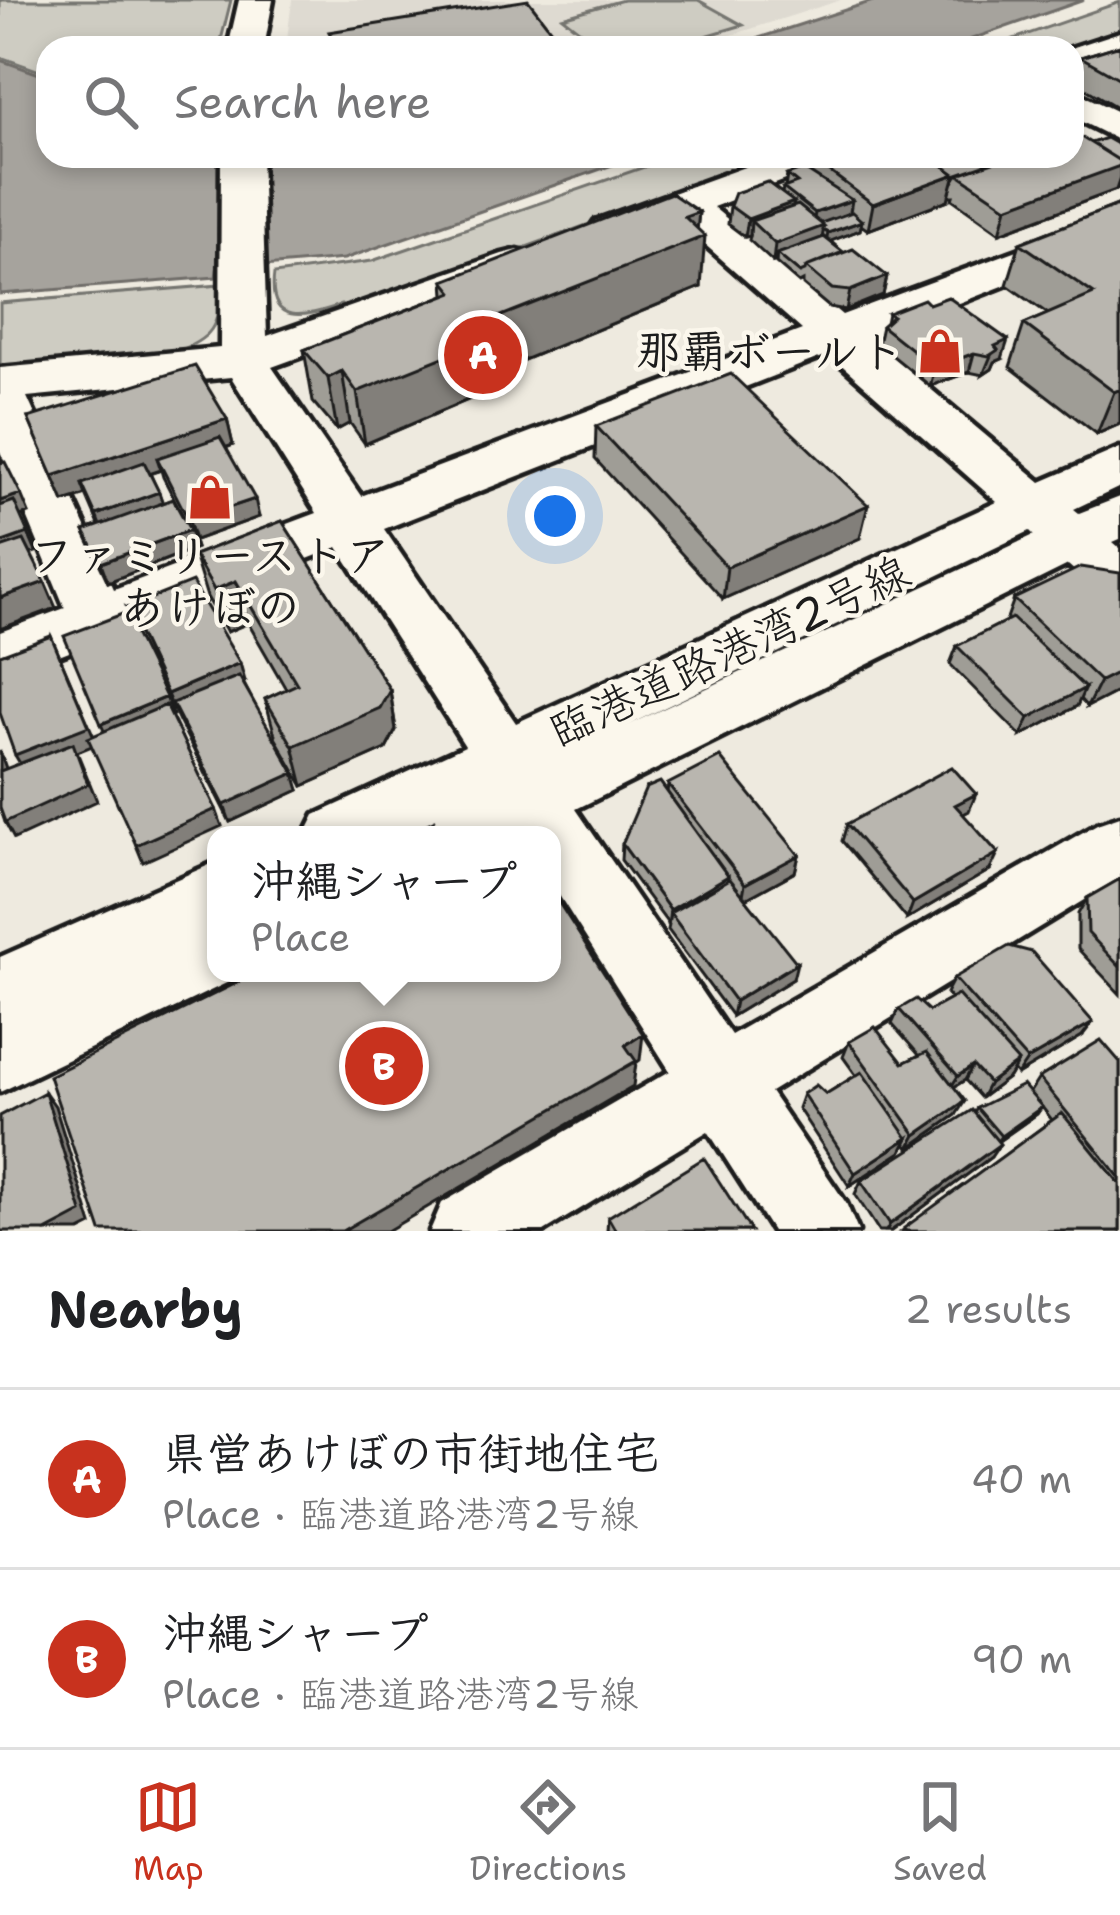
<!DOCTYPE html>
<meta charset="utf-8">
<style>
:root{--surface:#fff;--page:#f6f6f6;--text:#202124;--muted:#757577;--line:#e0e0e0;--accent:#c8321e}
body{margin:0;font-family:"Shantell Sans","Klee One",sans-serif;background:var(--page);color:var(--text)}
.you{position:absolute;left:555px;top:516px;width:42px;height:42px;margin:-30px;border:9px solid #fff;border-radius:50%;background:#1a73e8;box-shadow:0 0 0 18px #1a73e833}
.badge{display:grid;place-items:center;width:78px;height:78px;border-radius:50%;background:var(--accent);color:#fff;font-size:39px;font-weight:700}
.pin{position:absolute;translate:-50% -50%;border:6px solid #fff;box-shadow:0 3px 12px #0006}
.popup{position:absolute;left:207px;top:826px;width:354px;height:156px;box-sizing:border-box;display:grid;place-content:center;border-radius:24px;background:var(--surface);filter:drop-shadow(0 3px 9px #0005);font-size:39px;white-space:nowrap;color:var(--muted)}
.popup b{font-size:45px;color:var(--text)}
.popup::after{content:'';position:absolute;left:50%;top:100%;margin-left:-24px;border:24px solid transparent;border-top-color:var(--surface)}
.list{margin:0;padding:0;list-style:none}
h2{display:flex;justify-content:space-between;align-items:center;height:156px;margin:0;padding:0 48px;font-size:51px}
h2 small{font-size:39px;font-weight:400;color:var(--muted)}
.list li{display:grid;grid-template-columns:78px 1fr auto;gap:36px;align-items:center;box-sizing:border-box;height:180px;padding:0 48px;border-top:3px solid var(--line)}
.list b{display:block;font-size:45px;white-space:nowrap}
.list p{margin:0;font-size:39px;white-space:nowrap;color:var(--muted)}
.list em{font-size:39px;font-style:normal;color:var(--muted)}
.icon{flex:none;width:66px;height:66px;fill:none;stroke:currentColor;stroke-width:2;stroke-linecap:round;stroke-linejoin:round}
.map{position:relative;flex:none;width:1120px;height:1231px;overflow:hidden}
.search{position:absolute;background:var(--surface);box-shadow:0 6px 18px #0003;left:36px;right:36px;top:36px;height:132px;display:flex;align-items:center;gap:30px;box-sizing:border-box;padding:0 42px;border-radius:36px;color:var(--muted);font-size:45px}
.sheet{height:516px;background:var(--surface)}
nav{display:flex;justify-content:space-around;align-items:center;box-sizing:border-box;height:168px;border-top:3px solid var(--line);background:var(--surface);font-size:33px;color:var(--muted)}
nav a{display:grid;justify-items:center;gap:6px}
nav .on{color:var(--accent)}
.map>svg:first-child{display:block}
.built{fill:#dedad1}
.green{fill:#ceccc2;stroke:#75746f;stroke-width:3}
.water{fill:#a6a39d;stroke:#6f6d69;stroke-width:3}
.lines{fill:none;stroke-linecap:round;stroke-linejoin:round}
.minor-casing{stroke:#1c1c1c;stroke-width:9}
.minor{fill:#fbf7ec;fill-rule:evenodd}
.wall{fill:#9f9d96;stroke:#1c1c1c;stroke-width:3;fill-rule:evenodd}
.shaded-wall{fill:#827f7a;stroke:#1c1c1c;stroke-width:3}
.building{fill:#b9b6af;stroke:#1c1c1c;stroke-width:3}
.labels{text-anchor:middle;stroke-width:9;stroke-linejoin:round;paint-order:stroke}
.poi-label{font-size:45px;font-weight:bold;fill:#1c1c1c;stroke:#fbf7ec;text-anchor:end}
.street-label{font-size:45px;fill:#1c1c1c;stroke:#fbf7ec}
</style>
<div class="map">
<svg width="1120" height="1231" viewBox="0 0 1120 1231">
<rect width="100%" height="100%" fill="#eeeadf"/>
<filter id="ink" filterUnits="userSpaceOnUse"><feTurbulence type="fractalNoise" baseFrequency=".00833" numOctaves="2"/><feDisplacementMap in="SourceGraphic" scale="24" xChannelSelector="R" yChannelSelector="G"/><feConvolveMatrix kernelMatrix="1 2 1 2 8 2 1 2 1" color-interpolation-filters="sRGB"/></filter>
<g filter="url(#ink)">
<path class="built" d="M292,0H841L691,48H286Z"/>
<path class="green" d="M0,0H231L219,48H48V74L0,57Z
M623,0H698L743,25L665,48H602L562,17Z
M1120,2V30L1072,48H988Z
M676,156H776L348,312L341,305C304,317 267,327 274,274L372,261Z
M221,285C220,326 212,340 172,353L0,367V303Z"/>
<path class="water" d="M876,0H1084L946,48H728Z
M0,60L48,77V156H638L344,259L217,270L216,277L0,294Z"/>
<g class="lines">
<g class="minor-casing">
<path id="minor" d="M239,0H273L264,48H228Z
M1120,32V55L1072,71L1071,48Z
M1072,90L1120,113V141L1072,117Z
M221,156H261L267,336L502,254L518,250L534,254L540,263L534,272L272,367L361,496L802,330L677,220L610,243L595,239L589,230L595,221L775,156H833L827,164L713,207L842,315L1120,212V240L870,338L1041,482L1120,448V487L1074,509L1079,513L1120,497V539L1113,542L1120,548V599L1100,593L1068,565L576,809L731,1035L1097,824L1120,816V878L770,1092L846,1203L858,1231H772L708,1131L544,1231H430L442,1203L670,1071L552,884V835H428L436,818L402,835H305L315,815L465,746L338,547L0,679V632L65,608L0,451V368L220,348ZM829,354L997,502L516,723L384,529ZM231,377L317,513L114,589L27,397ZM1030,531L1034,535L624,727Z
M216,862V973L241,976L0,1092V957Z"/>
</g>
<use href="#minor" class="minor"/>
</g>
<path class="wall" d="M1120,45V109L1074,82L1081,57Z
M1091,143L1120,146V190L1117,188L1116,190L1000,233L952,199L953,196H949L948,200L868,230L861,225L860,230L830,241L843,252L887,276L883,295L846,310L829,307L803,285V281L799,283L776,263V261L773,262L749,240L750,236L745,237L728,224L730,206L782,193L783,188H785L787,175L808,171L810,157L813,156H1072Z
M1120,204V424L1097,434L1010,367L1024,324L1048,314L1007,285L1020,243Z
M699,212L697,229L701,287L509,366L510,382L365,444L350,423L337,430L313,402L304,350L445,295L444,281Z
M888,313L1002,359L995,362L992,369L983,375L969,372L930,386L878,344L882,326L886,323Z
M28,418L227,419L233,445L226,448L259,517L195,540L191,532L196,548L108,582L84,531L99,525L86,495L64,502ZM161,470L163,477L183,516L163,503L150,473Z
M596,426L860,538L723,599L595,459Z
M282,521L390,690L396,730L386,749L303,786L276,739L265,699L286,689L248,623L227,632L207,597L194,555Z
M1014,599L1120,690L1087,707L1080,699L1077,706L1021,736L950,664L957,646L1006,621Z
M127,608L245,681L243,682L299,790L230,822L179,721Z
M668,784L799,855L795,872L746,899L793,979L732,1016L668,930L669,925L621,860L622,844L667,793Z
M969,811L963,814L990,870L907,919L842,841L847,824Z
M1120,879V994L1078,949V914L1087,898Z
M954,978L1082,1036L1017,1075L1013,1070L1009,1077L981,1098L965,1080L954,1087L956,1115L909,1148L906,1144L901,1152L849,1186L798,1108L803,1094H826L856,1075L843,1057L849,1042L903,1063L919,1055L892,1024L899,1009L929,1011L951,999L946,993Z
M1120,1062V1231H902L1052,1120L1042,1107L1037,1114L998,1141L991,1157L891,1231H879L855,1194L861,1181L974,1113L977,1108L1030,1092L1039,1078Z
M608,1217L751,1231H607Z"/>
<path class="shaded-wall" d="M1120,163V178L1116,190L1000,233L1007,207Z
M955,174L948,200L868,230L873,204Z
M852,200L849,218L824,227L821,244L777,254L776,261L773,262L775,244L812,230L815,213Z
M794,202L791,221H751L750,236L745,237L748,219Z
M699,212L696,240L705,236L701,287L509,366L510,382L365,444L357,392L685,217Z
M862,221L860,230L826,243L828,233Z
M887,276L883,295L846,310L850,291Z
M1008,340L1002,359L995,362L992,369L983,375L995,346Z
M974,353L969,372L930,386L935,368Z
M342,371L350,423L337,430L328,378Z
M1120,389V424L1097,434L1114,392Z
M227,419L233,445L163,469L157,458L161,470L87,495L82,484L86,495L64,502L53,476Z
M159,492L165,511L103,533L96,515Z
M21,494L29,513L0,523V501Z
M255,499L259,517L195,540L189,521Z
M868,505L860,538L723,599L727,567Z
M190,530L196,548L108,582L101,563Z
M28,533L36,552L0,565V543Z
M236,581L248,623L227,632L214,590Z
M45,582L56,608L0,629V598Z
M51,636L97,744L77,752L97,801L14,839L5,822L25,772L15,755Z
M240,663L245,681L176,711L172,703L174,711L167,694Z
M1120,671V690L1087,707L1100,681Z
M1085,688L1077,706L1021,736L1029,718Z
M390,690L396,730L386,749L303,786L293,746Z
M166,697L173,715L109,742L101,724Z
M0,751L10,780L0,784Z
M294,773L299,790L230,822L224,805Z
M976,794L969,811L948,822L955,805Z
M216,809L222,826L143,862L136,845Z
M998,853L990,870L907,919L913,903Z
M799,855L795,872L742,901L745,884Z
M728,876L725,893L670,913L668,926L670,910Z
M797,963L793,979L732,1016L735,1001Z
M1093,1022L1082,1036L1017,1075L1027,1060Z
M643,1034L640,1060L636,1063L633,1086L387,1231H342Z
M1018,1062L1009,1077L981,1098L989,1083Z
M973,1066L965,1080L949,1090L958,1076Z
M45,1092L55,1106L92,1225L80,1231H46Z
M965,1101L956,1115L909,1148L916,1135Z
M1042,1107L1037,1114L996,1143L1001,1136Z
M908,1138L901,1152L849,1186L855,1173Z
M1000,1144L991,1157L891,1231H886L890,1224Z"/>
<path class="building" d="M528,0L565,48H338L329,32Z
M1120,45V79L1081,57Z
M1076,134L1120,161V166L1007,207L958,174L1010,156H1072V135Z
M1106,138L1120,146V159L1118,160L1091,143Z
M813,156H930L955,174L873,204L810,157Z
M930,156H975L987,164L958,174L955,179V174Z
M980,156H1010L990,163Z
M804,169L852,200L815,213L783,188L797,183L787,175Z
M767,182L794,202L748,219L730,206L735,193Z
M671,193L699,212L685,217L705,236L496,318L508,331L357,392L342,371L328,378L304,350L453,292L444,281Z
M1120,204V389L1114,392L1024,324L1094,294L1020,243Z
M798,205L824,226L775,244L751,221Z
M852,212L862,221L828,233L823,230L824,226L821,223Z
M824,237L843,252L806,267L805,271L800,273L777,254Z
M853,249L887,276L850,291L832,289L806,267Z
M948,297L1008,340L995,346L998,350L989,356L974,353L935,368L882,326L893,316L888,313L924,299L929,304Z
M195,366L227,419L53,476L28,418Z
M731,374L868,505L727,567L596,426Z
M220,437L255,499L189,521L157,458Z
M5,462L21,494L0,501V463Z
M144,462L159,492L96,515L82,484Z
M173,499L190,530L101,563L84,531Z
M14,501L28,533L0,543V506Z
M282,521L390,690L380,708L293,746L265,699L297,684L236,581L214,590L194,555Z
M24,540L45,582L0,598V548Z
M1081,567L1120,573V671L1100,681L1014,599Z
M192,582L240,663L167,694L127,608Z
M125,613L166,697L101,724L64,636Z
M1012,618L1085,688L1029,718L957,646Z
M51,636L89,726L15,755L0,713V655Z
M239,676L294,773L224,805L172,703Z
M166,705L216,809L136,845L88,738Z
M73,743L88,784L5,822L0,808V771Z
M720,757L799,855L745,884L668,784Z
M952,767L976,794L955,805L998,853L913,903L847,824Z
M660,782L728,876L670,910L622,844L646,788Z
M730,879L797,963L735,1001L670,913Z
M1120,879V967L1088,933L1087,898Z
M552,892L643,1034L625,1045L636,1061L342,1231H101L49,1076L257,973H552Z
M1009,946L1032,952L1093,1022L1027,1060L954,978Z
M958,995L1018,1062L989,1083L973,1066L958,1076L899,1009L916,999L929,1011Z
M875,1027L903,1063L927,1052L965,1101L916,1135L849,1042Z
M1101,1040L1120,1062V1178L1039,1078Z
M862,1072L908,1138L855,1173L803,1094L816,1085L826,1094Z
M1023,1085L1042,1107L1001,1136L977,1108Z
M45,1092L82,1212L46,1231H0V1116Z
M972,1110L1000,1144L890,1224L861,1181Z
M1062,1113L1120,1184V1231H906L904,1228Z
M704,1158L751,1231H616L608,1217Z"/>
</g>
<defs>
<g id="shop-bare" transform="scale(3.6)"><path d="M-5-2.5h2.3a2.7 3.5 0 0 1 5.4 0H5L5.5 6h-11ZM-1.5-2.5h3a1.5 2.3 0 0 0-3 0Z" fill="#c8321e" stroke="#fbf7ec" stroke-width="2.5" paint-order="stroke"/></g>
</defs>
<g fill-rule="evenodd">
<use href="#shop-bare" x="940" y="351"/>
<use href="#shop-bare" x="210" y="497"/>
</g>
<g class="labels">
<g class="poi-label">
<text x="904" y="367">那覇ボールト</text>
<text x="210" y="571" text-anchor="middle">ファミリーストア<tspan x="210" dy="52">あけぼの</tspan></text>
</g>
<g class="street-label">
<text transform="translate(729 651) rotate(-25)" y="16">臨港道路港湾2号線</text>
</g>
</g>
</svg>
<div class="you"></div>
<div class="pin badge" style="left:483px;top:355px">A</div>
<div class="pin badge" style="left:384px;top:1066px">B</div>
<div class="popup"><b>沖縄シャープ</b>Place</div>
<div class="search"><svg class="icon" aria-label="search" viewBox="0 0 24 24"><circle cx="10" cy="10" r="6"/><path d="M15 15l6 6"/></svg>Search here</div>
</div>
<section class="sheet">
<h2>Nearby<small>2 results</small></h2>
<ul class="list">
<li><span class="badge">A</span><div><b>県営あけぼの市街地住宅</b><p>Place · 臨港道路港湾2号線</p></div><em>40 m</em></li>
<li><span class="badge">B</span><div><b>沖縄シャープ</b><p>Place · 臨港道路港湾2号線</p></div><em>90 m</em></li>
</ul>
</section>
<nav>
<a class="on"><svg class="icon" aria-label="map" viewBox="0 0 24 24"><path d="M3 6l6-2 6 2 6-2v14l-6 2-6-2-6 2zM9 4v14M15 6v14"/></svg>Map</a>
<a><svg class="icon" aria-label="directions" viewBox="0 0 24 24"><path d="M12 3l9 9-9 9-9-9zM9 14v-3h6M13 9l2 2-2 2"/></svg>Directions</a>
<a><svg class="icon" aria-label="saved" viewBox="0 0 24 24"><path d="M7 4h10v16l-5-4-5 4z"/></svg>Saved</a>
</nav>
